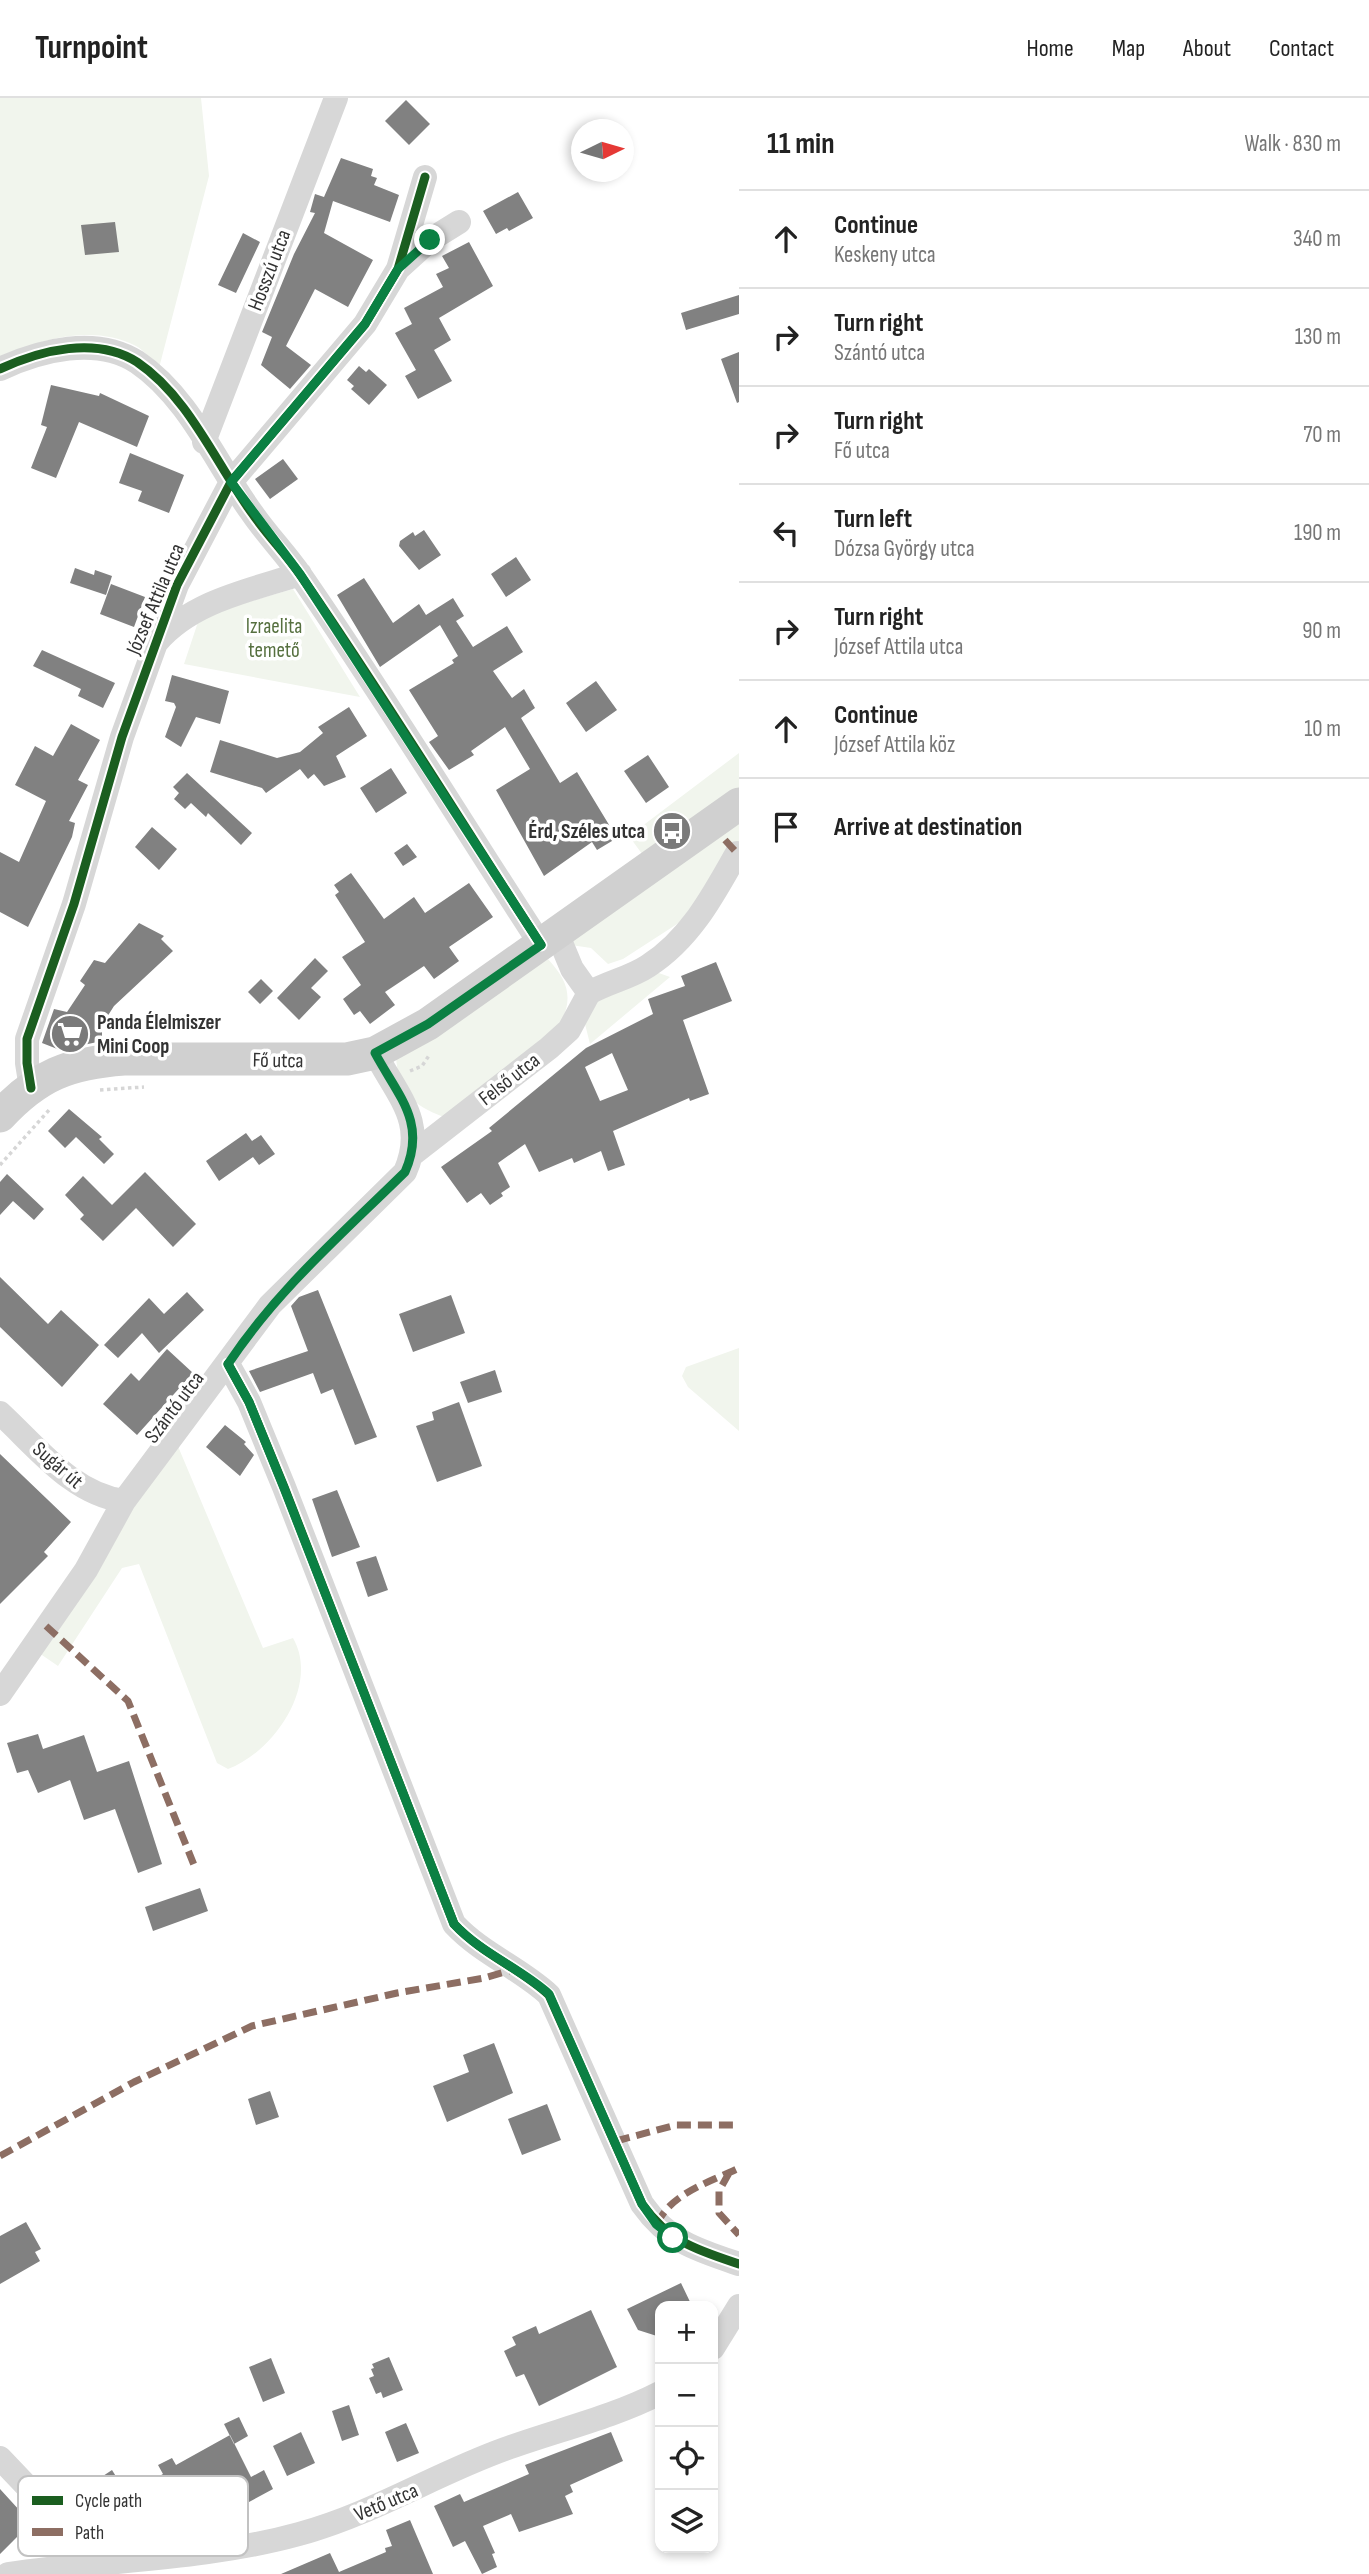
<!DOCTYPE html>
<meta charset="utf-8">
<style>
:root{--surface:#fff;--page:#f2f2f2;--text:#222;--muted:#767676;--line:#e0e0e0}
body{margin:0;font-family:"Sofia Sans Condensed",sans-serif;background:var(--page);color:var(--text)}
.controls{position:absolute;right:21px;bottom:21px;display:grid;overflow:hidden;border-radius:14px;box-shadow:0 4px 10px #0003}
.controls button{width:63px;height:63px;display:grid;place-items:center;padding:0;border:0;border-bottom:2px solid var(--line);background:var(--surface);color:var(--text);font:35px sans-serif}
.compass{position:absolute;left:571px;top:21px;width:63px;height:63px;border-radius:50%;background:var(--surface);box-shadow:0 4px 10px #0003;rotate:85deg}
.stop{position:absolute;width:21px;height:21px;margin:-16px;border:5px solid #0b8043;border-radius:50%;background:#fff}
.stop.end{background:#0b8043;border-color:#fff;box-shadow:0 2px 7px #0008}
.list{margin:0;padding:0;list-style:none}
h2{display:flex;justify-content:space-between;align-items:center;height:91px;margin:0;padding:0 28px;font-size:30px}
h2 small{font-size:23px;font-weight:400;color:var(--muted)}
.list li{display:grid;grid-template-columns:46px 1fr auto;gap:21px;align-items:center;box-sizing:border-box;height:98px;padding:0 28px;border-top:2px solid var(--line)}
.list b{display:block;font-size:26px;white-space:nowrap}
.list p{margin:0;font-size:23px;white-space:nowrap;color:var(--muted)}
.list em{font-size:23px;font-style:normal;color:var(--muted)}
.icon{flex:none;width:38px;height:38px;fill:none;stroke:currentColor;stroke-width:2;stroke-linecap:round;stroke-linejoin:round}
.map{position:relative;flex:none;width:739px;height:2476px;overflow:hidden}
header{display:flex;align-items:center;gap:42px;box-sizing:border-box;height:98px;padding:0 35px;background:var(--surface);border-bottom:2px solid var(--line)}
header strong{font-size:33px}
nav{display:flex;gap:38px;margin-inline-start:auto;font-size:24px}
main{display:flex}
aside{flex:1;background:var(--surface)}
.map>svg:first-child{display:block}
.green{fill:#f1f5ed}
.building{fill:#818181;fill-rule:evenodd}
.lines{fill:none;stroke-linecap:round;stroke-linejoin:round}
.path{stroke:#d6d6d6;stroke-width:3.5;stroke-dasharray:3.5 3.5;stroke-linecap:butt}
.street{stroke:#d7d7d7;stroke-width:24}
.secondary{stroke:#d0d0d0;stroke-width:33}
.quiet{stroke:#8d6e63;stroke-width:7;stroke-dasharray:14 7;stroke-linecap:butt}
.cycleway-casing{stroke:#fff;stroke-width:13}
.cycleway{stroke:#1b5e20;stroke-width:9}
.route{stroke:#0b8043;stroke-width:9}
.labels{text-anchor:middle;stroke-width:7;stroke-linejoin:round;paint-order:stroke}
.street-label{font-size:21px;fill:#333;stroke:#fff}
.park-label{font-size:21px;fill:#56703f;stroke:#fff}
.poi-label{font-size:21px;font-weight:bold;fill:#333;stroke:#fff;text-anchor:end}
.key{fill:#fff;stroke:#c2c2c2;stroke-width:2}
.key-label{font-size:19px;fill:#333}
</style>
<header>
<strong>Turnpoint</strong>
<nav><a>Home</a><a>Map</a><a>About</a><a>Contact</a></nav>
</header>
<main>
<div class="map">
<svg width="739" height="2476" viewBox="0 0 739 2476">
<rect width="100%" height="100%" fill="#fff"/>
<path class="green" d="M0,0H201L209,78L159,270C152,263 144,252 136,248C93,226 40,241 0,260Z
M293,491L360,599L184,566L200,518Z
M739,655V693L645,760L629,738Z
M739,714V744L691,817L623,861L608,866L591,850L571,847L574,830Z
M548,861C570,885 574,903 557,931L444,1019C412,1007 398,994 396,958Z
M656,874L670,879L590,946L584,922L600,899Z
M739,1250V1333L688,1289L682,1278L686,1269Z
M177,1346L263,1550L293,1540C320,1587 274,1654 228,1671L217,1665L139,1466L122,1470L58,1568L39,1555L133,1407Z"/>
<path class="building" d="M406,2L430,26L409,47L385,23Z
M341,60L373,71L371,78L377,80L374,87L399,97L390,124L333,103L324,135L373,162L348,209L315,191L286,248L311,267L290,291L261,267L272,239L262,234L294,156L315,115L310,114L315,96L324,99Z
M518,94L533,120L509,133L507,130L496,136L483,113Z
M115,124L119,154L85,157L81,127Z
M243,135L260,144L236,195L218,187Z
M469,144L493,188L439,220L451,242L434,252L452,283L418,301L405,278L416,272L395,235L412,226L404,210L443,189L436,176L449,170L442,158Z
M739,197V216L686,232L681,215Z
M739,254V304L737,305L721,261Z
M359,268L366,274L369,271L387,287L369,307L351,291L354,288L347,282Z
M51,287L99,298L100,295L149,318L137,349L79,324L56,380L31,370L47,329L41,327Z
M130,355L184,377L169,415L138,403L142,393L119,385Z
M283,361L298,381L270,401L255,381Z
M424,432L441,457L419,472L399,448L400,443L413,434L415,438Z
M516,459L531,482L506,499L491,476Z
M75,470L94,477L95,472L112,478L106,497L70,485Z
M364,480L393,525L419,506L426,517L453,500L464,518L456,523L473,549L507,528L523,554L493,573L512,600L524,591L535,610L521,620L560,685L577,674L617,740L597,752L592,744L544,778L496,692L530,671L505,629L471,653L474,657L449,672L429,644L438,638L409,592L454,565L452,562L458,558L440,527L380,569L337,497Z
M111,486L145,499L134,529L100,516Z
M42,552L115,585L103,610L78,598L81,591L33,568Z
M172,577L229,593L220,626L196,619L181,649L165,639L176,609L174,605L165,603Z
M596,583L617,612L586,634L566,605Z
M349,609L367,638L336,658L346,679L324,688L314,676L308,681L300,671L266,695L262,690L210,674L220,642L277,660L300,654L323,635L318,629Z
M71,626L100,642L78,682L88,687L69,723L75,725L72,739L28,829L0,814V754L19,764L46,703L15,687L35,648L53,658Z
M648,657L669,689L646,705L624,673Z
M391,670L407,695L376,715L360,690Z
M187,675L252,735L241,747L208,715L206,719L191,705L185,711L174,701L179,695L173,689Z
M152,729L177,751L159,772L135,749Z
M407,746L417,759L403,768L394,755Z
M351,775L384,821L414,799L425,815L469,785L493,819L449,849L459,863L434,881L424,868L385,894L395,907L370,926L360,913L354,917L343,901L361,887L342,859L365,844L335,797L339,794L334,787Z
M139,825L164,838L161,841L173,853L114,908L102,927V943L60,952L42,945L54,911L67,914L85,887L80,883L94,862L105,865Z
M315,860L328,873L311,890L321,899L299,922L277,900Z
M716,864L732,903L683,922L709,996L690,1003L689,1000L613,1033L625,1067L608,1073L601,1053L574,1065L572,1060L539,1074L525,1046L498,1065L510,1089L501,1095L503,1098L490,1107L481,1095L467,1105L441,1069L492,1033L489,1030L586,950L653,916L648,901L685,888L681,878ZM612,955L628,992L600,1003L585,969Z
M261,881L273,893L260,906L248,894Z
M69,1011L102,1039L99,1041L114,1056L104,1066L76,1039L65,1050L48,1033Z
M246,1035L252,1043L261,1037L275,1056L259,1067L253,1059L219,1083L206,1063Z
M145,1074L196,1126L173,1149L136,1110L103,1143L80,1121L84,1117L65,1097L83,1078L112,1107Z
M7,1076L44,1111L34,1122L13,1103L0,1117V1084Z
M0,1179L48,1226L61,1212L99,1247L62,1289L0,1229Z
M318,1192L377,1339L355,1347L333,1291L321,1296L313,1275L260,1294L249,1273L308,1253L291,1208L299,1199Z
M187,1194L204,1212L159,1255L142,1235L118,1260L104,1247L149,1200L164,1216Z
M451,1197L465,1235L413,1254L399,1216Z
M167,1251L193,1275L137,1337L103,1306L131,1275L139,1283Z
M495,1272L502,1294L468,1305L460,1284Z
M459,1304L482,1368L437,1384L416,1328L434,1322L432,1314Z
M225,1327L246,1344L244,1346L254,1357L240,1378L206,1349Z
M0,1356L71,1424L44,1454L48,1458L0,1506Z
M337,1392L360,1449L332,1459L312,1401Z
M376,1458L388,1492L368,1499L356,1464Z
M38,1636L43,1651L84,1637L97,1674L129,1663L162,1766L138,1775L115,1711L84,1722L70,1682L38,1695L28,1672L17,1675L7,1645Z
M200,1790L208,1813L153,1833L145,1809Z
M494,1945L513,1995L447,2024L433,1988L469,1974L463,1957Z
M270,1993L279,2019L256,2027L248,2001Z
M547,2006L561,2042L522,2057L508,2021Z
M26,2124L41,2151L35,2154L40,2163L0,2186V2138Z
M681,2185L692,2208H660V2239L638,2232L627,2211Z
M591,2212L617,2269L539,2308L524,2276L516,2279L504,2253L516,2247L512,2239L536,2228L539,2236Z
M389,2259L403,2292L383,2300L381,2294L376,2296L369,2280L374,2278L371,2271L374,2270L372,2266Z
M271,2260L285,2295L263,2304L249,2269Z
M349,2307L359,2337L342,2343L332,2313Z
M239,2319L248,2338L234,2346L224,2326Z
M406,2325L419,2355L397,2364L385,2334Z
M301,2334L315,2365L287,2378L273,2348Z
M611,2334L623,2363L570,2387L573,2394L565,2398L573,2416L519,2434L511,2416L483,2428L495,2455L492,2456L497,2469L482,2476L465,2443L453,2449L434,2408L460,2396L464,2404L529,2376L525,2367Z
M230,2337L251,2379L264,2372L273,2391L238,2410L235,2404L178,2438L173,2428L167,2432L158,2415L125,2435L121,2428L115,2432L88,2388L112,2372L127,2396L163,2376L158,2367L172,2360L176,2367Z
M0,2391L31,2425L0,2456Z
M410,2422L433,2476H281L330,2455L339,2474L386,2454L385,2450L392,2448L386,2432Z"/>
<g class="lines">
<path class="path" d="M410,973L422,968L430,956
M100,992L144,989
M0,1067L50,1011"/>
<path class="street" d="M399,170L430,142L459,124
M0,271C41,252 96,238 137,264C189,299 216,366 252,415C267,437 286,456 301,478C384,598 461,724 541,847
M204,344L336,0
M157,544C192,503 251,492 300,476
M589,895C608,884 630,880 648,868C690,841 713,798 737,755
M31,990L27,965V941L74,806L122,639L177,487L231,384L365,226L398,171L425,79
M414,1055L549,950L569,932L589,895L572,871L557,835
M228,1266L249,1304L284,1389L454,1826C482,1856 520,1870 549,1897L642,2106C669,2144 697,2152 739,2166
M0,1315C37,1349 72,1396 124,1403
M0,1596L86,1472L124,1403L270,1207L405,1074C427,1024 398,999 375,955
M713,2250L739,2208
M0,2360L99,2464
M8,2476C104,2462 205,2462 299,2436C373,2416 435,2376 505,2351C557,2332 611,2320 660,2295"/>
<path class="secondary" d="M0,1018C38,977 69,965 124,961H347L375,955L428,926L739,706"/>
<path class="quiet" d="M725,742L737,755
M46,1528L128,1603L196,1772
M616,2043L676,2027H739
M0,2058L134,1984L252,1928L397,1895L484,1880L512,1872
M729,2075L719,2093V2115L739,2137
M657,2126C671,2095 710,2084 739,2070"/>
<g class="cycleway-casing">
<path id="cycleway" d="M0,271C41,252 96,238 137,264C189,299 216,366 252,415C267,437 286,456 301,478C384,598 461,724 541,847
M31,990L27,965V941L74,806L122,639L177,487L231,384L365,226L398,171L425,79
M228,1266L249,1304L284,1389L454,1826C482,1856 520,1870 549,1897L642,2106C669,2144 697,2152 739,2166"/>
</g>
<use href="#cycleway" class="cycleway"/>
</g>
<g class="lines">
<path class="route" d="M430,142L398,171L365,226L231,384L300,476L541,847L428,926L375,955C398,998 427,1024 405,1074C341,1137 278,1191 228,1266L249,1304L284,1390L454,1826C482,1856 520,1870 549,1896L642,2106L656,2126L673,2140"/>
</g>
<defs>
<g id="bus-disc" transform="scale(2.0125)"><circle r="9.5" fill="#7a7a7a" stroke="#fff"/><path d="M-5-6H5V4H4V6H2V4H-2V6H-4V4H-5ZM-3.5-4V0h7V-4ZM-3.5 1.2v1.5H-2V1.2ZM2 1.2v1.5H3.5V1.2Z" fill="#fff"/></g>
<g id="supermarket-disc" transform="scale(2.0125)"><circle r="9.5" fill="#7a7a7a" stroke="#fff"/><path d="M-6-5.5h2.5l.6 2H6L4.5 2H-2.5L-4.4-4H-6ZM-1.5 3.2a1.3 1.3 0 1 0 .1 0ZM3 3.2a1.3 1.3 0 1 0 .1 0Z" fill="#fff"/></g>
</defs>
<g fill-rule="evenodd">
<use href="#bus-disc" x="672" y="733"/>
<use href="#supermarket-disc" x="70" y="936"/>
</g>
<g class="labels">
<g class="street-label">
<text transform="translate(269 172) rotate(-69)" y="7">Hosszú utca</text>
<text transform="translate(155 501) rotate(-67)" y="7">József Attila utca</text>
<text transform="translate(278 962) rotate(1)" y="7">Fő utca</text>
<text transform="translate(509 981) rotate(-38)" y="7">Felső utca</text>
<text transform="translate(174 1309) rotate(-53)" y="7">Szántó utca</text>
<text transform="translate(58 1367) rotate(41)" y="7">Sugár út</text>
<text transform="translate(386 2404) rotate(-23)" y="7">Vető utca</text>
</g>
<g class="park-label">
<text x="274" y="535">Izraelita<tspan x="274" dy="24">temető</tspan></text>
</g>
<g class="poi-label">
<text x="645" y="740">Érd, Széles utca</text>
<text x="97" y="931" text-anchor="start">Panda Élelmiszer<tspan x="97" dy="24">Mini Coop</tspan></text>
</g>
</g>
<rect x="18" y="2378" width="230" height="80" rx="10" class="key"/>
<rect x="32" y="2398" width="31" height="9" fill="#1b5e20"/>
<rect x="32" y="2430" width="31" height="8" fill="#8d6e63"/>
<g class="key-label">
<text x="75" y="2409">Cycle path</text>
<text x="75" y="2441">Path</text>
</g>
</svg>
<div class="controls">
<button>+</button>
<button>−</button>
<button><svg class="icon" aria-label="locate" viewBox="0 0 24 24"><circle cx="12" cy="12" r="6"/><path d="M12 2v4M12 18v4M2 12h4M18 12h4"/></svg></button>
<button><svg class="icon" aria-label="layers" viewBox="0 0 24 24"><path d="M12 4l9 5-9 5-9-5zM3 14l9 5 9-5"/></svg></button>
</div>
<svg class="compass" viewBox="-18 -18 36 36"><path d="M0-13l5 13h-10z" fill="#e53935"/><path d="M0 13l5-13h-10z" fill="#767676"/></svg>
<div class="stop" style="left:673px;top:2140px"></div>
<div class="stop end" style="left:430px;top:142px"></div>
</div>
<aside>
<h2>11 min<small>Walk · 830 m</small></h2>
<ul class="list">
<li><svg class="icon" aria-label="ahead" viewBox="0 0 24 24"><path d="M12 20V5M6 11l6-6 6 6"/></svg><div><b>Continue</b><p>Keskeny utca</p></div><em>340 m</em></li>
<li><svg class="icon" aria-label="right" viewBox="0 0 24 24"><path d="M7 20v-9h11M14 6l5 5-5 5"/></svg><div><b>Turn right</b><p>Szántó utca</p></div><em>130 m</em></li>
<li><svg class="icon" aria-label="right" viewBox="0 0 24 24"><path d="M7 20v-9h11M14 6l5 5-5 5"/></svg><div><b>Turn right</b><p>Fő utca</p></div><em>70 m</em></li>
<li><svg class="icon" aria-label="left" viewBox="0 0 24 24"><path d="M17 20v-9H6M10 6l-5 5 5 5"/></svg><div><b>Turn left</b><p>Dózsa György utca</p></div><em>190 m</em></li>
<li><svg class="icon" aria-label="right" viewBox="0 0 24 24"><path d="M7 20v-9h11M14 6l5 5-5 5"/></svg><div><b>Turn right</b><p>József Attila utca</p></div><em>90 m</em></li>
<li><svg class="icon" aria-label="ahead" viewBox="0 0 24 24"><path d="M12 20V5M6 11l6-6 6 6"/></svg><div><b>Continue</b><p>József Attila köz</p></div><em>10 m</em></li>
<li><svg class="icon" aria-label="arrive" viewBox="0 0 24 24"><path d="M6 21V4h12l-3 4 3 4H6"/></svg><div><b>Arrive at destination</b></div></li>
</ul>
</aside>
</main>
